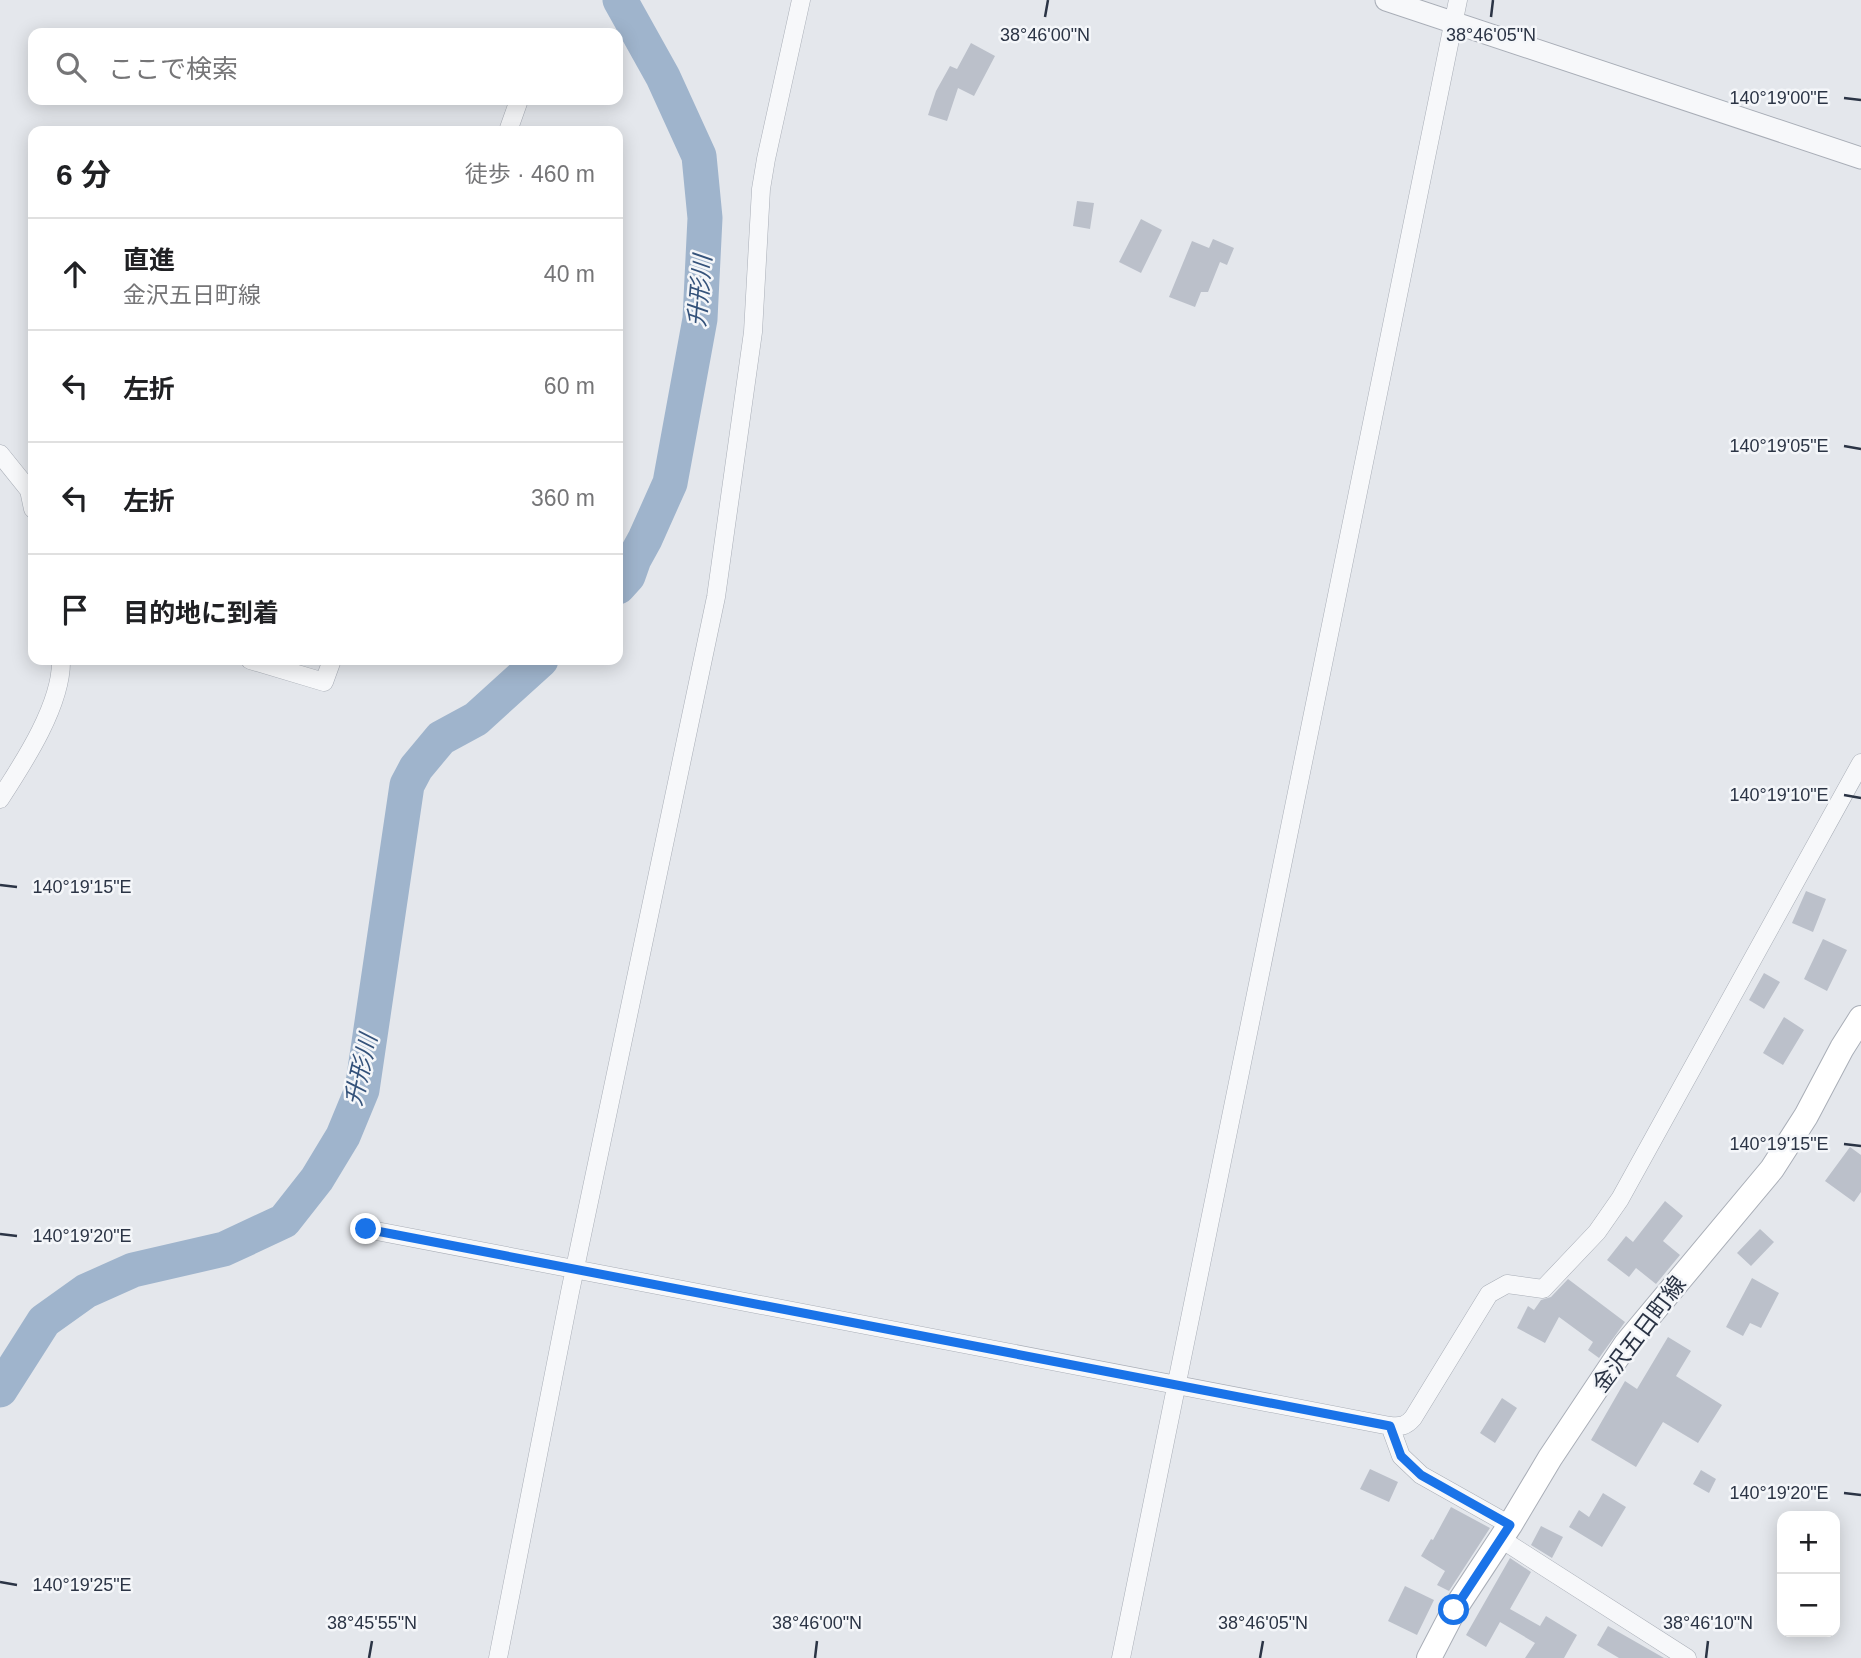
<!DOCTYPE html>
<html lang="ja">
<meta charset="utf-8">
<style>
:root{--surface:#fff;--page:#f2f2f2;--text:#202124;--muted:#757577;--line:#e0e0e0}
body{margin:0;font-family:Helvetica,"Noto Sans JP",sans-serif;background:var(--page);color:var(--text)}
.controls{position:absolute;right:21px;bottom:21px;display:grid;overflow:hidden;border-radius:14px;box-shadow:0 4px 18px #0003}
.controls button{width:63px;height:63px;display:grid;place-items:center;padding:0;border:0;border-bottom:2px solid var(--line);background:var(--surface);color:var(--text);font:35px sans-serif}
.stop{position:absolute;width:21px;height:21px;margin:-16px;border:5px solid #1a73e8;border-radius:50%;background:#fff}
.stop.end{background:#1a73e8;border-color:#fff;box-shadow:0 2px 7px #0008}
.list{margin:0;padding:0;list-style:none}
h2{display:flex;justify-content:space-between;align-items:center;height:91px;margin:0;padding:0 28px;font-size:30px}
h2 small{font-size:23px;font-weight:400;color:var(--muted)}
.list li{display:grid;grid-template-columns:46px 1fr auto;gap:21px;align-items:center;box-sizing:border-box;height:112px;padding:0 28px;border-top:2px solid var(--line)}
.list b{display:block;font-size:26px;white-space:nowrap}
.list p{margin:0;font-size:23px;white-space:nowrap;color:var(--muted)}
.list em{font-size:23px;font-style:normal;color:var(--muted)}
.icon{flex:none;width:38px;height:38px;fill:none;stroke:currentColor;stroke-width:2;stroke-linecap:round;stroke-linejoin:round}
.map{position:relative;flex:none;width:1861px;height:1658px;overflow:hidden}
.search{position:absolute;background:var(--surface);box-shadow:0 4px 18px #0003;left:28px;top:28px;width:595px;height:77px;display:flex;align-items:center;gap:18px;box-sizing:border-box;padding:0 24px;border-radius:14px;color:var(--muted);font-size:26px}
.panel{position:absolute;background:var(--surface);box-shadow:0 4px 18px #0003;left:28px;top:126px;width:595px;height:539px;border-radius:14px}
.map>svg:first-child{display:block}
.lines{fill:none;stroke-linecap:round;stroke-linejoin:round}
.river{stroke:#9fb4cc;stroke-width:35}
.building{fill:#bbc0ca}
.minor-casing{stroke:#a9aeb7;stroke-width:19}
.tertiary-casing{stroke:#a9aeb7;stroke-width:23}
.secondary-casing{stroke:#a9aeb7;stroke-width:26}
.minor{stroke:#f7f8fa;stroke-width:18}
.tertiary{stroke:#f7f8fa;stroke-width:21}
.secondary{stroke:#fff;stroke-width:24}
.route{stroke:#1a73e8;stroke-width:9}
.ticks{fill:none;stroke:#2b3445;stroke-width:2.5}
.labels{text-anchor:middle;stroke-width:5;stroke-linejoin:round;paint-order:stroke}
.street-label{font-size:23px;fill:#2b3445;stroke:#f4f6f9}
.water-label{font-size:24px;font-style:italic;fill:#34527a;stroke:#f4f6f9}
.ticks-label{font-size:18px;text-anchor:middle;fill:#2b3445;stroke:#f4f6f9;stroke-width:5;stroke-linejoin:round;paint-order:stroke}
</style>
<div class="map">
<svg width="1861" height="1658" viewBox="0 0 1861 1658">
<rect width="100%" height="100%" fill="#e4e7ec"/>
<g class="lines">
<path class="river" d="M618,587L628,576L634,559L645,539L670,483L700,319L705,218L699,156L663,77L620,0
M0,1390L44,1321L86,1291L133,1270L224,1249L284,1221L317,1179L343,1136L362,1090L407,785L416,768L441,738L476,719L541,660"/>
</g>
<path class="building" d="M971,43L995,56L974,96L958,88L947,121L928,115L936,91L950,66L957,69Z
M1077,201L1094,203L1090,229L1073,226Z
M1141,219L1162,230L1141,273L1119,262Z
M1213,239L1234,248L1227,265L1220,262L1208,292H1201L1195,307L1169,297L1192,241L1209,248Z
M1806,891L1826,899L1813,932L1792,923Z
M1823,939L1847,950L1827,991L1804,979Z
M1764,973L1780,982L1764,1009L1749,1000Z
M1784,1017L1804,1030L1783,1065L1763,1053Z
M1850,1147L1861,1155V1192L1854,1202L1825,1181Z
M1665,1201L1683,1216L1663,1241L1680,1255L1656,1284L1636,1268L1629,1277L1607,1260L1626,1236L1633,1242Z
M1760,1229L1774,1242L1751,1266L1737,1253Z
M1752,1278L1779,1293L1761,1328L1750,1323L1743,1336L1726,1327Z
M1568,1279L1625,1322L1599,1358L1588,1350L1593,1342L1559,1317L1545,1343L1517,1328L1528,1306L1534,1310L1541,1300L1551,1297Z
M1668,1337L1691,1351L1676,1376L1722,1405L1698,1443L1663,1422L1636,1467L1591,1440L1625,1381L1637,1389Z
M1502,1398L1517,1408L1495,1443L1480,1433Z
M1370,1469L1398,1482L1389,1502L1360,1489Z
M1701,1470L1716,1479L1709,1493L1693,1484Z
M1603,1493L1626,1507L1602,1547L1569,1527L1579,1510L1589,1517Z
M1451,1507L1490,1528L1449,1591L1437,1585L1445,1571L1421,1556L1431,1539L1433,1540Z
M1541,1526L1563,1537L1552,1558L1531,1545Z
M1510,1558L1531,1572L1510,1609L1540,1626L1546,1616L1577,1635L1564,1658H1525L1535,1643L1500,1622L1486,1647L1466,1635Z
M1405,1586L1434,1600L1417,1635L1388,1621Z
M1608,1626L1664,1658H1619L1597,1645Z"/>
<g class="lines">
<g class="minor-casing">
<path id="minor" d="M508,131L519,100
M0,454L29,490L33,509
M250,660L324,682L332,660
M0,799C24,762 62,704 61,660
M366,1229L1390,1426C1401,1427 1406,1426 1413,1418L1489,1294L1507,1284L1543,1289L1597,1232L1620,1199L1861,763
M1390,1426L1401,1456L1421,1475L1510,1525
M1501,1539L1687,1658
M498,1658L570,1292L716,597L753,332L761,189L766,159L801,0
M1121,1658L1458,0"/>
</g>
<g class="tertiary-casing">
<path id="tertiary" d="M1386,0L1861,158"/>
</g>
<g class="secondary-casing">
<path id="secondary" d="M1429,1658L1454,1610L1510,1525L1550,1458L1626,1344L1772,1169L1806,1116L1842,1048L1861,1018"/>
</g>
<use href="#minor" class="minor"/>
<use href="#tertiary" class="tertiary"/>
<use href="#secondary" class="secondary"/>
</g>
<g class="lines">
<path class="route" d="M366,1229L1390,1426L1401,1456L1421,1475L1510,1525L1454,1610"/>
</g>
<path class="ticks" d="M1045,17L1048,0M1491,17L1493,0M1844,98L1861,100M1844,446L1861,449M1844,795L1861,798M0,885L17,887M1844,1144L1861,1146M0,1234L17,1236M1844,1493L1861,1495M0,1582L17,1585M369,1658L372,1641M815,1658L817,1641M1260,1658L1263,1641M1706,1658L1708,1641"/>
<g class="labels">
<g class="street-label">
<text transform="translate(1639 1334) rotate(-53)" y="8">金沢五日町線</text>
</g>
<g class="water-label">
<text transform="translate(700 291) rotate(-85)" y="8">升形川</text>
<text transform="translate(361 1070) rotate(-77)" y="8">升形川</text>
</g>
</g>
<g class="ticks-label">
<text x="1045" y="41">38°46'00"N</text>
<text x="1491" y="41">38°46'05"N</text>
<text x="1779" y="104">140°19'00"E</text>
<text x="1779" y="452">140°19'05"E</text>
<text x="1779" y="801">140°19'10"E</text>
<text x="82" y="893">140°19'15"E</text>
<text x="1779" y="1150">140°19'15"E</text>
<text x="82" y="1242">140°19'20"E</text>
<text x="1779" y="1499">140°19'20"E</text>
<text x="82" y="1591">140°19'25"E</text>
<text x="372" y="1629">38°45'55"N</text>
<text x="817" y="1629">38°46'00"N</text>
<text x="1263" y="1629">38°46'05"N</text>
<text x="1708" y="1629">38°46'10"N</text>
</g>
</svg>
<div class="controls">
<button>+</button>
<button>−</button>
</div>
<div class="stop" style="left:1454px;top:1610px"></div>
<div class="stop end" style="left:366px;top:1229px"></div>
<div class="search"><svg class="icon" aria-label="search" viewBox="0 0 24 24"><circle cx="10" cy="10" r="6"/><path d="M15 15l6 6"/></svg>ここで検索</div>
<section class="panel">
<h2>6 分<small>徒歩 · 460 m</small></h2>
<ul class="list">
<li><svg class="icon" aria-label="ahead" viewBox="0 0 24 24"><path d="M12 20V5M6 11l6-6 6 6"/></svg><div><b>直進</b><p>金沢五日町線</p></div><em>40 m</em></li>
<li><svg class="icon" aria-label="left" viewBox="0 0 24 24"><path d="M17 20v-9H6M10 6l-5 5 5 5"/></svg><div><b>左折</b></div><em>60 m</em></li>
<li><svg class="icon" aria-label="left" viewBox="0 0 24 24"><path d="M17 20v-9H6M10 6l-5 5 5 5"/></svg><div><b>左折</b></div><em>360 m</em></li>
<li><svg class="icon" aria-label="arrive" viewBox="0 0 24 24"><path d="M6 21V4h12l-3 4 3 4H6"/></svg><div><b>目的地に到着</b></div></li>
</ul>
</section>
</div>
